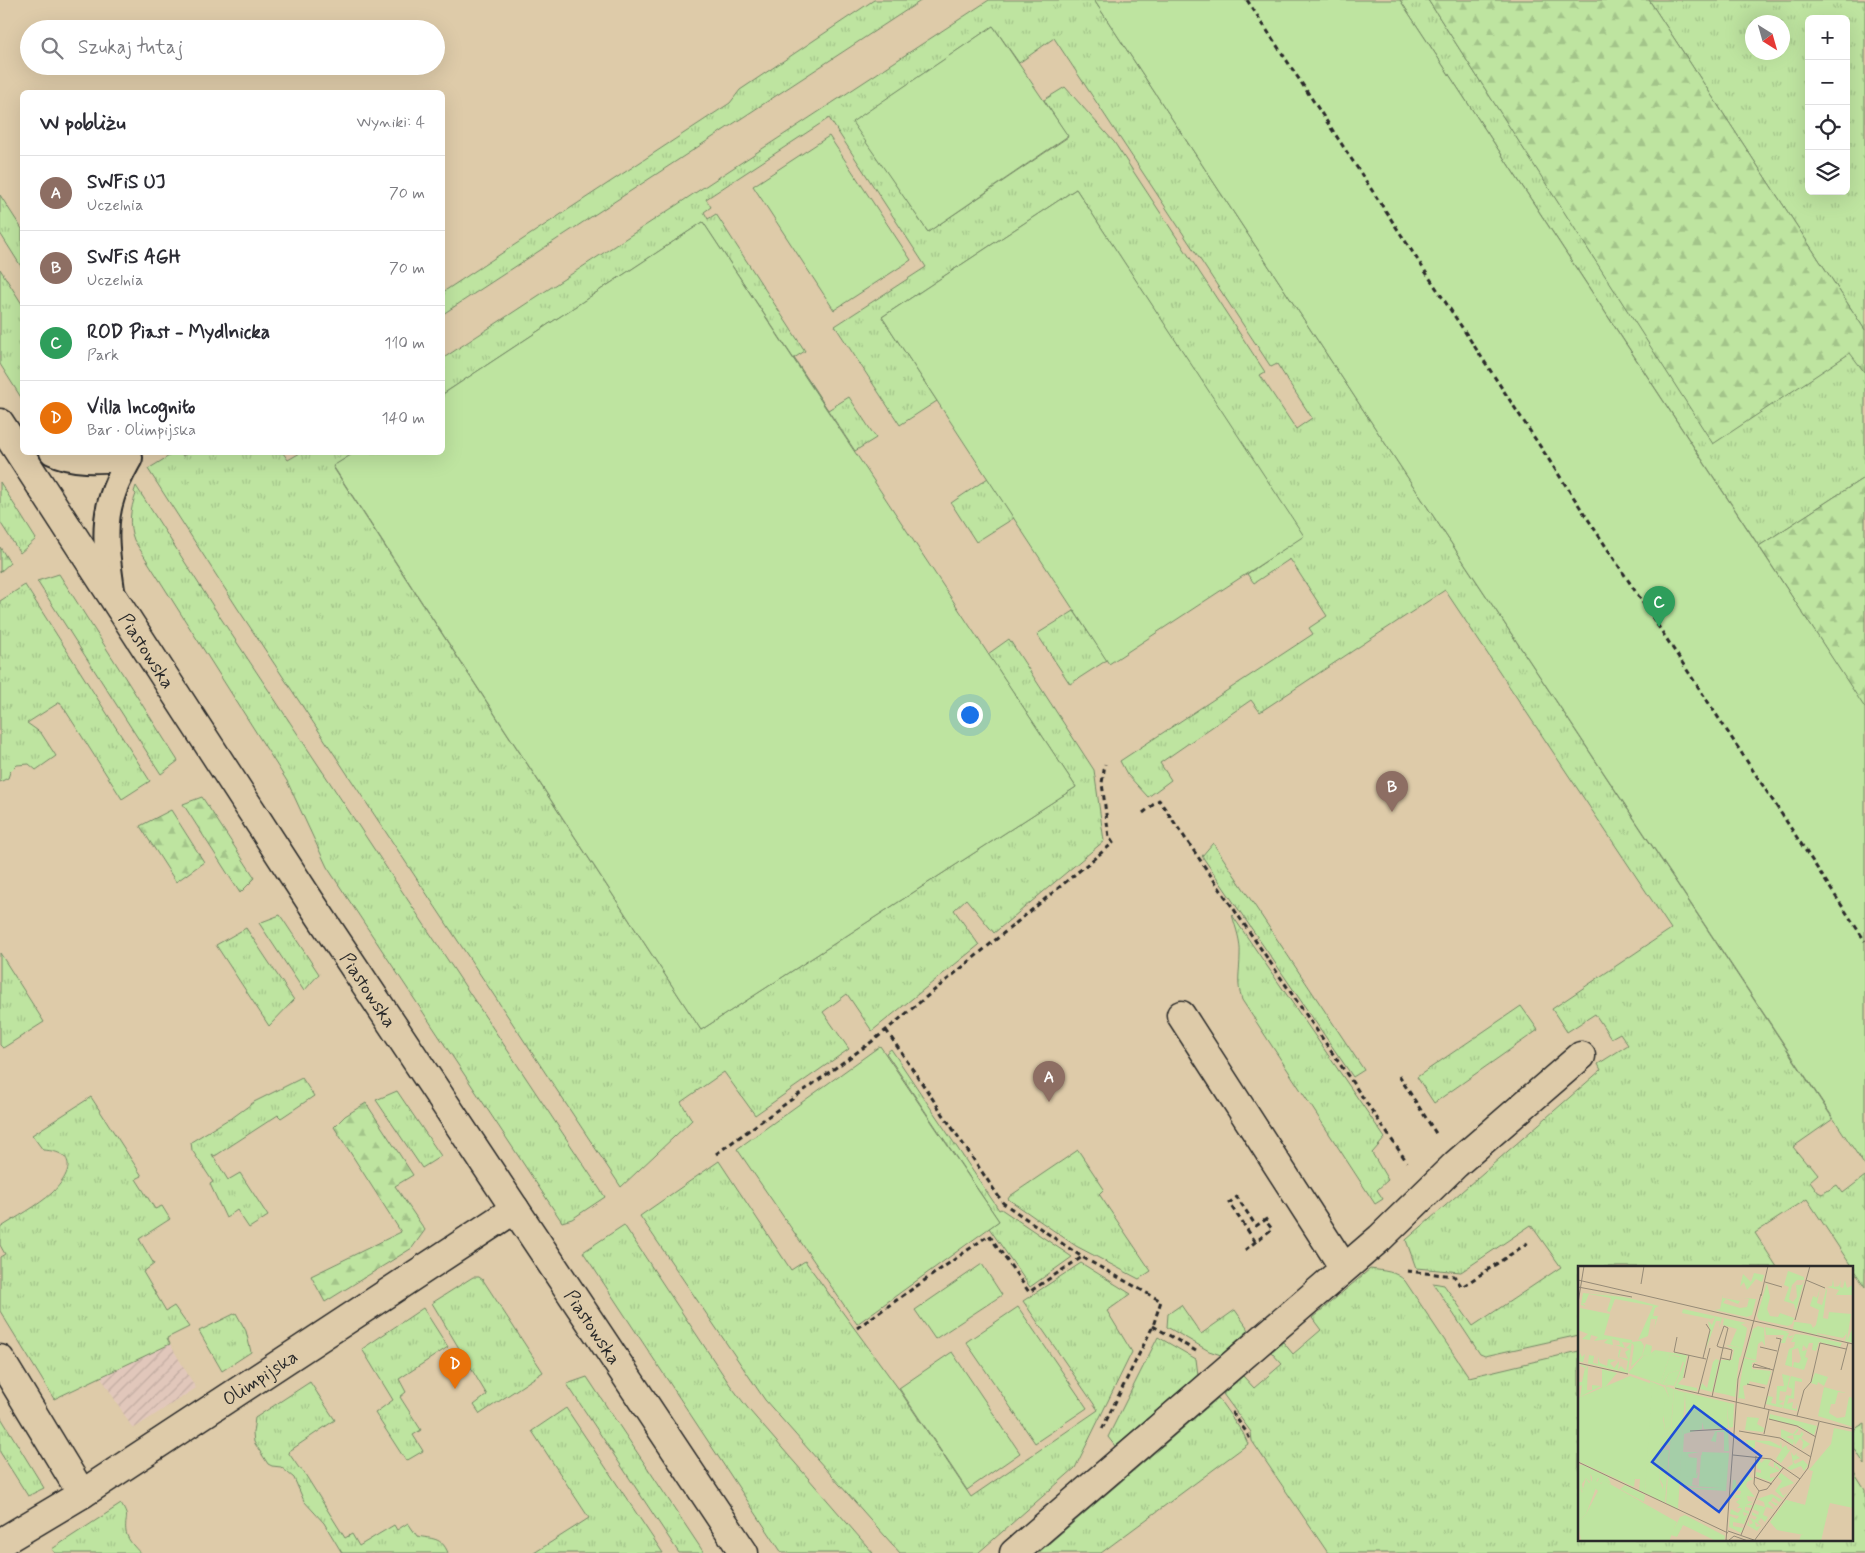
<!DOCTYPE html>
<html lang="pl">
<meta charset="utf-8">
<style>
:root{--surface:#fff;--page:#f2f2f3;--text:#2b2b33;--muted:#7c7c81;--line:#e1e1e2;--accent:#d93025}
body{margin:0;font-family:Mynerve,sans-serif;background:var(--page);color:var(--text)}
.controls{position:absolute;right:15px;top:15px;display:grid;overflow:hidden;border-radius:8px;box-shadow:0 5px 20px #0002}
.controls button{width:45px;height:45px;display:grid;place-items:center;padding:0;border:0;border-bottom:1px solid var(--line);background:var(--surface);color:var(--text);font:25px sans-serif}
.compass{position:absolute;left:1745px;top:15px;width:45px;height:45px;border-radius:50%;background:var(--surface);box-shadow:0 5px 20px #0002;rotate:143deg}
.you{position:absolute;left:969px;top:714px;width:18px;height:18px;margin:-12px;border:4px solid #fff;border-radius:50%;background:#1a73e8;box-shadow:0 0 0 8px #1a73e833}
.badge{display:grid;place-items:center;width:32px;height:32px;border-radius:50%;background:var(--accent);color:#fff;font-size:16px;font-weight:700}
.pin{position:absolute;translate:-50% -41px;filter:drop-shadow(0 1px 2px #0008)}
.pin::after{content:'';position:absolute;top:26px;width:18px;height:15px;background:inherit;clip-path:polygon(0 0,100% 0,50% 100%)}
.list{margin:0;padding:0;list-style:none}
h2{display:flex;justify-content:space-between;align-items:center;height:65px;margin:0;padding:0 20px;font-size:21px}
h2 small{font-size:16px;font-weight:400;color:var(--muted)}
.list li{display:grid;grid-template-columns:32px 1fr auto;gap:15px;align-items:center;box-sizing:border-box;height:75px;padding:0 20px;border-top:1px solid var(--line)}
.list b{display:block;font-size:19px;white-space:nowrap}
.list p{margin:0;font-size:16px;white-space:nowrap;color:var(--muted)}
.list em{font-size:16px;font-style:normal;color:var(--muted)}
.icon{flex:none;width:28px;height:28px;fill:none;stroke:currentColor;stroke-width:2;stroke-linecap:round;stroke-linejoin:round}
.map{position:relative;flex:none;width:1865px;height:1553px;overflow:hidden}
.search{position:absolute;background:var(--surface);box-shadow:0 5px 20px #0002;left:20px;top:20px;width:425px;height:55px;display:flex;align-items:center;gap:12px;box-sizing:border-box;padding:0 18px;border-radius:28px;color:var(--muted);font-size:19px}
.panel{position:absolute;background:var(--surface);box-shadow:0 5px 20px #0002;left:20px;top:90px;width:425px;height:365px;border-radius:8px}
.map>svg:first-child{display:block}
.industrial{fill:url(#industrial-furrows)}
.grass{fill:url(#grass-tufts);stroke:#748866;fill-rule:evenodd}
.forest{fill:url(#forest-firs);stroke:#748866}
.garden{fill:#bee4a0;stroke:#748866}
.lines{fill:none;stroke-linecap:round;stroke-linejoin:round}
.service-casing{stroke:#2b2b2b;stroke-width:28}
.minor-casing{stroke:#2b2b2b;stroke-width:31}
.tertiary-casing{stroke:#2b2b2b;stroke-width:31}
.path{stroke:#2b2b2b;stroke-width:3;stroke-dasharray:5 4;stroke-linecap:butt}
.service{stroke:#decba9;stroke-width:24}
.minor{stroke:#decba9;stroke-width:28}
.tertiary{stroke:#decba9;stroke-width:28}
.labels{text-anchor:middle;stroke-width:4;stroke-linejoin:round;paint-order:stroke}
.street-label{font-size:19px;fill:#2b2b2b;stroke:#decba9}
.inset-road{fill:none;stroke:#968b77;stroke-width:1}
.view{fill:#1d4ed8;fill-opacity:0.15;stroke:#1d4ed8;stroke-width:2.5}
.inset-edge{fill:none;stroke:#2b2b2b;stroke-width:2.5}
</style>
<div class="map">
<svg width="1865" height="1553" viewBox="0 0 1865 1553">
<defs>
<pattern id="industrial-furrows" width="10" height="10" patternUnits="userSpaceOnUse" patternTransform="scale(1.25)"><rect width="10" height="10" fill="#e1c7bb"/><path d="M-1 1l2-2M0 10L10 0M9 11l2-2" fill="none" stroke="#c1aba1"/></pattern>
<pattern id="grass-tufts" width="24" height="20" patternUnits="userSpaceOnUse" patternTransform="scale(1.25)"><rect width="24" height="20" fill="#bee4a0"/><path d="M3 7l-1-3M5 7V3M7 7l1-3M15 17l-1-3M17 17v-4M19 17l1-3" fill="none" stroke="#a3c48a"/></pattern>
<pattern id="forest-firs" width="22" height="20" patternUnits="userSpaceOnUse" patternTransform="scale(1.25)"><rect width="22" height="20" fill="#bee4a0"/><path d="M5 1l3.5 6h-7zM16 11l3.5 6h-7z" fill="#a3c48a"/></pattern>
</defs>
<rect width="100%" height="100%" fill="#decba9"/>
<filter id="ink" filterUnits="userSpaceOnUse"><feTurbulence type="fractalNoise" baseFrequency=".02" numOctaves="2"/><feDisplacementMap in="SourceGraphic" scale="10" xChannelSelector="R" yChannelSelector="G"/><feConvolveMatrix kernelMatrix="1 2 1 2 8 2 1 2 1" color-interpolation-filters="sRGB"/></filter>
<g filter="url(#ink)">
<path class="industrial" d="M170,1344L196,1388L133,1429L101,1377Z"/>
<path class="grass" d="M874,0H922L443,314V292L730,103L740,90Z
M989,0H1094L1402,469L1833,1119L1793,1147L1807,1164H1810L1818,1174L1810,1181L1818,1192L1822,1194L1837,1185L1843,1193L1865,1176V1287L1807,1199L1755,1233L1777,1267H1579V1335L1485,1356L1480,1354L1433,1283L1444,1285L1473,1326L1561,1267L1531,1225L1461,1272L1416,1268L1406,1240L1601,1070L1598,1064L1628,1045L1620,1033L1611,1038L1595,1014L1567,1032L1552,1009L1671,929L1445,590L1260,712L1251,700L1160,763L1171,780L1148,797L1127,774L1120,761L1313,634L1309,628L1327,616L1290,559L1254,583L1247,574L1303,536L1076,189L882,317L937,401L900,425L835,326L926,267L829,118L706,199L711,207L704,212L708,219L716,214L805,351L794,358L828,410L849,397L876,438L855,451L703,222L443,394L442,359ZM993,26L1019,63L1054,38L1271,367L1277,364L1312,418L1296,429L1260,375L1265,372L1114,142L1065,87L1044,100L1068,137L928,232L853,122Z
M1400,0H1428L1713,443L1851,352L1865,373V477L1759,546Z
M1649,0H1865V330ZM1809,19H1846V191H1809ZM1752,22H1782V52H1752Z
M0,195L22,229V268L0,233Z
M0,269L22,304V399L0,364Z
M189,452L283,453L288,460L300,453H354L333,467L701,1030L1076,787L988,654L1009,639L1094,770L1104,841L994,933L966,899L954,910L979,945L872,1031L847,994L823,1012L849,1049L755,1115L724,1072L681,1102L692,1120L621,1187L238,609L148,469L174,453H181L183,456Z
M988,478L1014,518L976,542L951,503Z
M0,482L36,539L20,553L0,522Z
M136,486L222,620L605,1197L572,1219L562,1222L327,867L287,781L134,540C128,524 130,510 136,494L134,492Z
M59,574L178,761L161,774L37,581Z
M25,585L150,781L122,799L60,702L27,723L41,733L56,756L36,770L29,764L17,765L10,772L8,778L0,782V601Z
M1074,611L1107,660L1070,684L1037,634Z
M1213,843L1364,1070L1353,1077L1202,856Z
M280,915L319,974L304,991L259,923Z
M1232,915L1385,1138L1372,1153L1388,1180L1377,1190L1383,1199L1375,1204L1242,1000C1236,981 1240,973 1240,955C1241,941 1236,929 1232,915Z
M246,928L294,1000L269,1026L216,945Z
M0,953L44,1022L3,1048L0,1045Z
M1521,1006L1538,1030L1434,1103L1417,1077Z
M891,1049L999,1210L1001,1209L1072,1257L1030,1287L989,1228L999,1221L886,1053Z
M302,1078L314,1096L281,1118L278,1115L215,1156L212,1154L228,1180L240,1173L268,1216L249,1228L237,1210L226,1218L210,1184L213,1182L192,1150L191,1142L227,1120L232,1118L254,1102Z
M397,1091L441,1156L422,1168L376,1100Z
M91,1097L142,1176L136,1179L155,1209L162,1206L170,1219L139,1239L154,1264L143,1272L166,1311L174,1306L189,1327L167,1338L170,1344L54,1399L0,1311V1257L5,1254L0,1245V1228C15,1218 39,1205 52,1193C71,1174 79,1152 43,1150L32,1135Z
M1078,1150L1104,1189L1099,1194L1151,1271L1139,1279L1076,1246L1008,1199L1010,1196Z
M719,1161L791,1270L805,1261L898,1388L971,1497L1098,1410L1023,1301L1081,1263L1131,1294L1107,1311L1132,1352L1075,1468L978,1553H900L765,1400L640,1216Z
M624,1225L730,1385L750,1411L873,1553H782L583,1252Z
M1370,1269C1384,1271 1396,1271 1405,1281L1469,1377L1579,1351V1539H1851V1472L1853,1471L1865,1490V1553H1328L1252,1441L1251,1432L1223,1394L1243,1376L1254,1388L1282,1364L1271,1352L1283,1342L1293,1354L1321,1330L1312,1318Z
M473,1277H479L483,1280L543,1372L480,1414L474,1405L487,1395L432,1303Z
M1181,1305L1201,1334L1235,1310L1249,1330L1221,1355L1209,1351L1167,1327L1168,1314Z
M423,1308L448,1347L399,1379L406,1392L400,1397L421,1430L413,1435L423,1451L406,1461L375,1413L393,1400L362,1349Z
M236,1313L246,1331L251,1352L222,1371L199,1331Z
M1158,1337L1196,1359L1198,1375L1115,1446L1108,1437Z
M587,1377L704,1553H679L567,1384Z
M310,1382L335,1420L288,1452L299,1468L303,1471L345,1538L352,1534L359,1546L394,1525L397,1530L408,1523L417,1536C432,1539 442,1537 448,1553H342L324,1523L304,1501L294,1478L281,1467L272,1466L268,1464L254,1442L253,1433L255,1418Z
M1218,1398L1243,1433L1248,1444L1101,1553H1038Z
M566,1408L663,1553H534L589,1518L532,1431Z
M0,1416L44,1488L28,1496L0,1452Z
M1865,1423V1465L1851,1443V1434L1858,1427Z
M121,1504C131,1520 124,1517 126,1532C128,1541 135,1547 140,1553H55L52,1549Z"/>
<path class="forest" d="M1428,0H1649L1865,330V373L1850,353L1713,444Z
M1865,477V709L1759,546Z
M0,547L10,563L0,572Z
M202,797L255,878L240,893L183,804Z
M171,810L204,862L176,882L140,826Z
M366,1103L413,1175L395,1186L425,1230L412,1248L325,1302L311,1276L401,1232L334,1127L345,1116Z"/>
<path class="garden" d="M1094,0H1400L1865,708V1166L1402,469Z
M993,26L1068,136L928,232L852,122Z
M829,136L911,260L834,310L753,186Z
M1076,189L1304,536L1109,664L882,317Z
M703,222L1076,787L701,1030L333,466L354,453L442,452L443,394Z
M880,1046L999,1221L857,1324L737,1149Z
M982,1264L1002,1295L935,1339L915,1310Z
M1018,1307L1087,1408L1035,1443L966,1342Z
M952,1352L1020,1453L967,1490L899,1388Z"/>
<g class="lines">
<g class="service-casing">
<path id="service" d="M52,452C76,464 104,460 130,458C123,471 116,483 112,497C101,529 109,565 113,598"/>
</g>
<g class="minor-casing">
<g id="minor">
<path d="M1181,1015L1344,1268"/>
<path d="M0,1359L82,1494"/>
<path id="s1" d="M0,1543L82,1494L515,1209"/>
<path d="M1014,1553L1380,1238L1456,1164L1581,1056"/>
</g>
</g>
<g class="tertiary-casing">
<g id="tertiary">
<path id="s2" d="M0,423L310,901L744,1553"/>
</g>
</g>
<path class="path" d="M1247,0L1865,941
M1143,813L1159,800L1407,1162
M886,1030L1003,1203L1082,1257L1161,1301L1153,1326L1102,1429
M1399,1076L1437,1135
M716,1154L874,1040L1113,843L1109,837L1102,783L1105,764
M1255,1241L1229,1203L1237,1197L1256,1226L1268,1218
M1245,1250L1272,1229L1265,1220
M1407,1271L1454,1276L1462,1287L1529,1242
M1153,1326L1196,1351
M857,1328L989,1235L1029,1292L1082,1257
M1232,1412L1247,1433L1251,1442"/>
<use href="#service" class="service"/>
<use href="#minor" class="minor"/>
<use href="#tertiary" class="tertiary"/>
</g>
</g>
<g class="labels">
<g class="street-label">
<text dy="7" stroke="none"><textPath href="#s2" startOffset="271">Piastowska</textPath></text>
<text dy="7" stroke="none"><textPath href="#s2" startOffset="676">Piastowska</textPath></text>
<text dy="7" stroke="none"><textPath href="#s2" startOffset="1081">Piastowska</textPath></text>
<text dy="7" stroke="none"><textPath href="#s1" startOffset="308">Olimpijska</textPath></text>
</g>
</g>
<g transform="translate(1578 1266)">
<rect width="275" height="275" fill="#decba9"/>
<path d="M210,5L213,6L209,20L213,6L226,11V14H219L214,19L211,33L215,36L219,31L218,19H224L226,15L218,45L216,38L206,35L211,21L206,19ZM176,7L186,9L184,16L178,13L169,24L166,16L162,21L165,8L173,16ZM255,13L256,21L261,20L263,14L262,21L265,22L267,14L269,22L275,19V29H258L261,24L249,21L254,20ZM189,17L192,31L189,43L192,50L200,51L202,47L216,52L214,58L210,60L181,54L179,50ZM245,21L249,24L245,52L250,53L251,46L273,48L269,74L275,62V77L267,75L269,67L240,62L239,68L265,75L215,63L216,56H219L233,58L235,62L238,59L241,44L232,40L235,30L239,32L242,22L239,37L244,39L248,24ZM8,25L28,28L51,32L81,40L77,42L75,50H80L76,63L78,53H73L70,70L60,74L75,40L37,33L32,46L29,45L33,32L11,28L7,37H4L8,40L3,39L5,27L44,31ZM145,29V32L162,35L160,38L148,33L145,37L162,42L169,41L171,33L166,32L178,33L174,49L169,51L137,44L142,43ZM2,42L32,48L26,69L54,74L50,107L0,95L2,87L4,91L7,88L5,96L10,97L11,89L16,90L15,97L20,98V91L22,97L29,100L30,93L38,94L32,97L36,102L41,95L40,104L43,100L48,105L50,95L40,91L41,84L43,83L41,91L50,93L47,86L52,83L48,82L53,77L44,76L47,82L37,79H42L41,75L34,73L35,79L26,77L30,73L16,75L20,71L13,69L12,74L4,73L10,68L0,64ZM105,43L168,57L163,58L169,62L168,69L163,90L161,92L157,131L151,129L143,94H154L156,84L148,79L164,82L152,79L159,63L145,59L146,53L144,52L141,62L142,55H138L128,83L132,64L130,55L134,59L137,51L133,53L104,47ZM180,60L186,62L187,80L184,75L180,78L178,94L167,91L175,63ZM187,61L212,66H207L211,67L209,71L216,69L213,72L209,71L207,77H203L206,69H188ZM217,68L228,69L264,77L262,81L241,76L238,85L234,84L235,77H231L229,83L225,79L224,85L229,84L227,91L230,92L226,104L215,101L216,96L221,97L223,93L220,82L214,84V101L207,99L211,83L216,81L217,76H213ZM68,78L74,80L73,87L77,84L109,89L105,112L100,118L119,122V125L96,122L106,97L101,90L83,88L64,90ZM166,92L180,95L174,97V103L193,105L192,109L174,105L171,118L165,120L167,133L160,132ZM138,93L141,94L134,126L122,123L124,117L129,122L135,96ZM0,98L8,100L7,104L10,100L9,124H14V119L23,120L2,131L4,119L0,121V116H4L7,102ZM24,103L39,107L28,120L17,126L24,121ZM102,104L96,120L85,118L91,107ZM237,107L250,111L246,120L240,116L239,119L233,117ZM204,108L212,110L208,126L202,125L201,134L206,135L201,138L205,139L204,142L188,138L190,130L195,131L193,137L198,138L199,120H206ZM213,110L224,113V116L217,115L216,133L211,132L209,138L215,136L214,142L218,143L219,137V145L205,142L208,129L213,130L214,123L210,121ZM72,115L86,121L91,131L85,153L87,164L93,161V165L83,171L81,212L86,227L83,235L67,227ZM246,121L268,127L260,126L257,138H253L251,147L259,152L267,151L271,131L275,132V161L240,150ZM102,125L156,138L155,161L151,162L149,138L150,162L126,163L124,156V163L106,168L105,186H121L110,188L111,192L109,191L117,211L120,206L119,212H115L114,219L121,220V207L122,219L124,186L151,187L148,225L101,222H143L101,219L105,156L108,154L107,127ZM169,151L181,152L179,158L186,162L185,166L167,164ZM220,162V165L216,169H222L224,165L225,168L227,166L223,172L232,178L224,184L225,176L222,172L217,179L215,169L208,171L216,174L215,179L203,171V163L215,168ZM150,163L151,185H146V166H139L137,184L138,176L133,175L137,166H134ZM167,174L192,175L202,180L203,175L204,182L208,179L210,184L213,183L203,197L198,193L204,183L177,175V182H173ZM213,186L216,190L220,186L218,189L222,192L215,195L217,198L225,194L230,199L226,205L223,200L213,204L209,202L215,198ZM180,191L183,197L187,193L193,194L190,199L196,202V196L204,201L202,204L198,199L197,202L202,205L192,208V212L197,211L193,216L178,210V206L183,207V204L179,202ZM203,207L216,217L201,223L205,230L209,227L205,232L197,225L204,215L200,211ZM14,208L19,216L21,212L30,211L33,218L25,215L18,222L8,248L0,256V226L3,223L4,227L8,212L11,217L14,215ZM167,208L175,213L169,216L168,220L177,231L169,230L170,235L175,236L168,239H174L173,242L167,241V244L171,245V248L165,246L166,250L170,248L166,258L155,256V260L165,262L163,267L151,261L152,250L159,253L161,250L152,248L153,243L160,247L164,242H159L162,239L158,236L163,232H157V229H162L163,225L154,224L155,214H158V219L165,217ZM194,228L204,234L201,236L195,231L193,235L200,238L198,240L192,235L190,237L196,243L188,241L185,249L190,251L187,256L183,252L180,256L183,260L177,256L178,261L183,260L179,265L169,259L171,255V259L175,257L172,252L177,254L179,251L174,249V246L180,249L181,246L175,243L177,238L187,241L186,236L179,233ZM208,234L250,245L243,275H221L223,269H229Z" fill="#bee4a0"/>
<path d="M63,75L66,80L64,90L53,101L56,80L53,76ZM92,89L106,92L96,122L101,104L91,107L85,117L93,121L82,118ZM87,120L96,123L93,161L87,164L85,146L87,134L91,131ZM93,165L92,179H84V183L91,184L87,237L83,235L85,219L81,212L83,171ZM0,199H5L30,211L25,214L20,212L18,216L12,208L14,218L8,212L4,218L6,227L3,223L0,226ZM47,219L67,229L66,236L42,223ZM107,249L147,270L146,275H138L105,259L99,271L93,269L102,251Z" fill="#bee4a0"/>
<path d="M240,61L269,67L265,72L239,67ZM161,92L155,130L136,126L143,94L152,97ZM192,148L239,160L236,169L221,160L191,153Z" fill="#bee4a0"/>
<path d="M83,87L92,89L82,118L50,107L65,90ZM174,104L192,109L189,119L171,115ZM52,110L74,118L67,227L61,224L62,213H57L56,221L0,195V132ZM96,123L107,127L100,243L88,237ZM256,162L275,166V242L252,237L242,272L199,264L192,256L208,234L227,239L235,205L231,204L253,178ZM123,189L143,190L141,220L121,219ZM108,191L119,192L118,211L107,210ZM25,214L99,256L91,275H3L0,256L8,248L20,225L16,221L18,217L23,218Z" fill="#bee4a0"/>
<path class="inset-road" d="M0,14L275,78M228,14L247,22M187,16L204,21M63,18L66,0M0,21L54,31M183,30L190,0M0,37L6,0M217,54L232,0M99,71L96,86L128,93M182,81L199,85M125,92L132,64L128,58M0,97L50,108M192,103L175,101L176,98L195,104M263,104L270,77M106,112L111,89M169,118L187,122M97,122L275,163M120,128L132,82M134,131L135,126L145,82L150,62L146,60L139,80L141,81L145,82H147L154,84L152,94L143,92M186,143L203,73L198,72M219,150L226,124L233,116L242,77L268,83M191,153L219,160L238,171M112,165L148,163M161,165L202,172L233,191M186,168L191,144M155,189L193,193L222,213M178,190L176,218L181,225M0,196L150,267M176,211L194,218M181,225L189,223L206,201M150,265L176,274M163,269L181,225M148,275L160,113L183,28M150,275L156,270L170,275M176,275L230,202L241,156"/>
<path class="view" d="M116,140L183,190L141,246L74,196Z"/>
<rect width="275" height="275" class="inset-edge"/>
</g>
</svg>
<div class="controls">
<button>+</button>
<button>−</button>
<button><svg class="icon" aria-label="locate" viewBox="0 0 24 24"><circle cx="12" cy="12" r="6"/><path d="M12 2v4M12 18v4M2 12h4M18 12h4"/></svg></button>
<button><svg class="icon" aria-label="layers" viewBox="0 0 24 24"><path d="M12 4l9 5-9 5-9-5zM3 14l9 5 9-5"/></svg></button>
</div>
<svg class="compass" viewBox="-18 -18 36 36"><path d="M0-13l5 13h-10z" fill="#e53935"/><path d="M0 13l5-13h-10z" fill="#7c7c81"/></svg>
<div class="you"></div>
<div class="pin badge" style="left:1049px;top:1102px;background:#8d6e63">A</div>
<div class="pin badge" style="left:1392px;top:812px;background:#8d6e63">B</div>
<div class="pin badge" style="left:1659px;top:627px;background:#2e9e5b">C</div>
<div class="pin badge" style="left:455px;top:1389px;background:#e8710a">D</div>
<div class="search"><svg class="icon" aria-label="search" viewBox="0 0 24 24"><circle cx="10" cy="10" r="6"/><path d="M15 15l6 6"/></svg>Szukaj tutaj</div>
<section class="panel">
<h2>W pobliżu<small>Wyniki: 4</small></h2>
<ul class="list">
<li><span class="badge" style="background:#8d6e63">A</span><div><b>SWFiS UJ</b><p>Uczelnia</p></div><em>70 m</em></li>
<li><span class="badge" style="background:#8d6e63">B</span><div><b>SWFiS AGH</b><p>Uczelnia</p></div><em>70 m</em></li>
<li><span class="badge" style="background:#2e9e5b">C</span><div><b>ROD Piast - Mydlnicka</b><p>Park</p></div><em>110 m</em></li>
<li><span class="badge" style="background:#e8710a">D</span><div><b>Villa Incognito</b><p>Bar · Olimpijska</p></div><em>140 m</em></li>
</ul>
</section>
</div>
